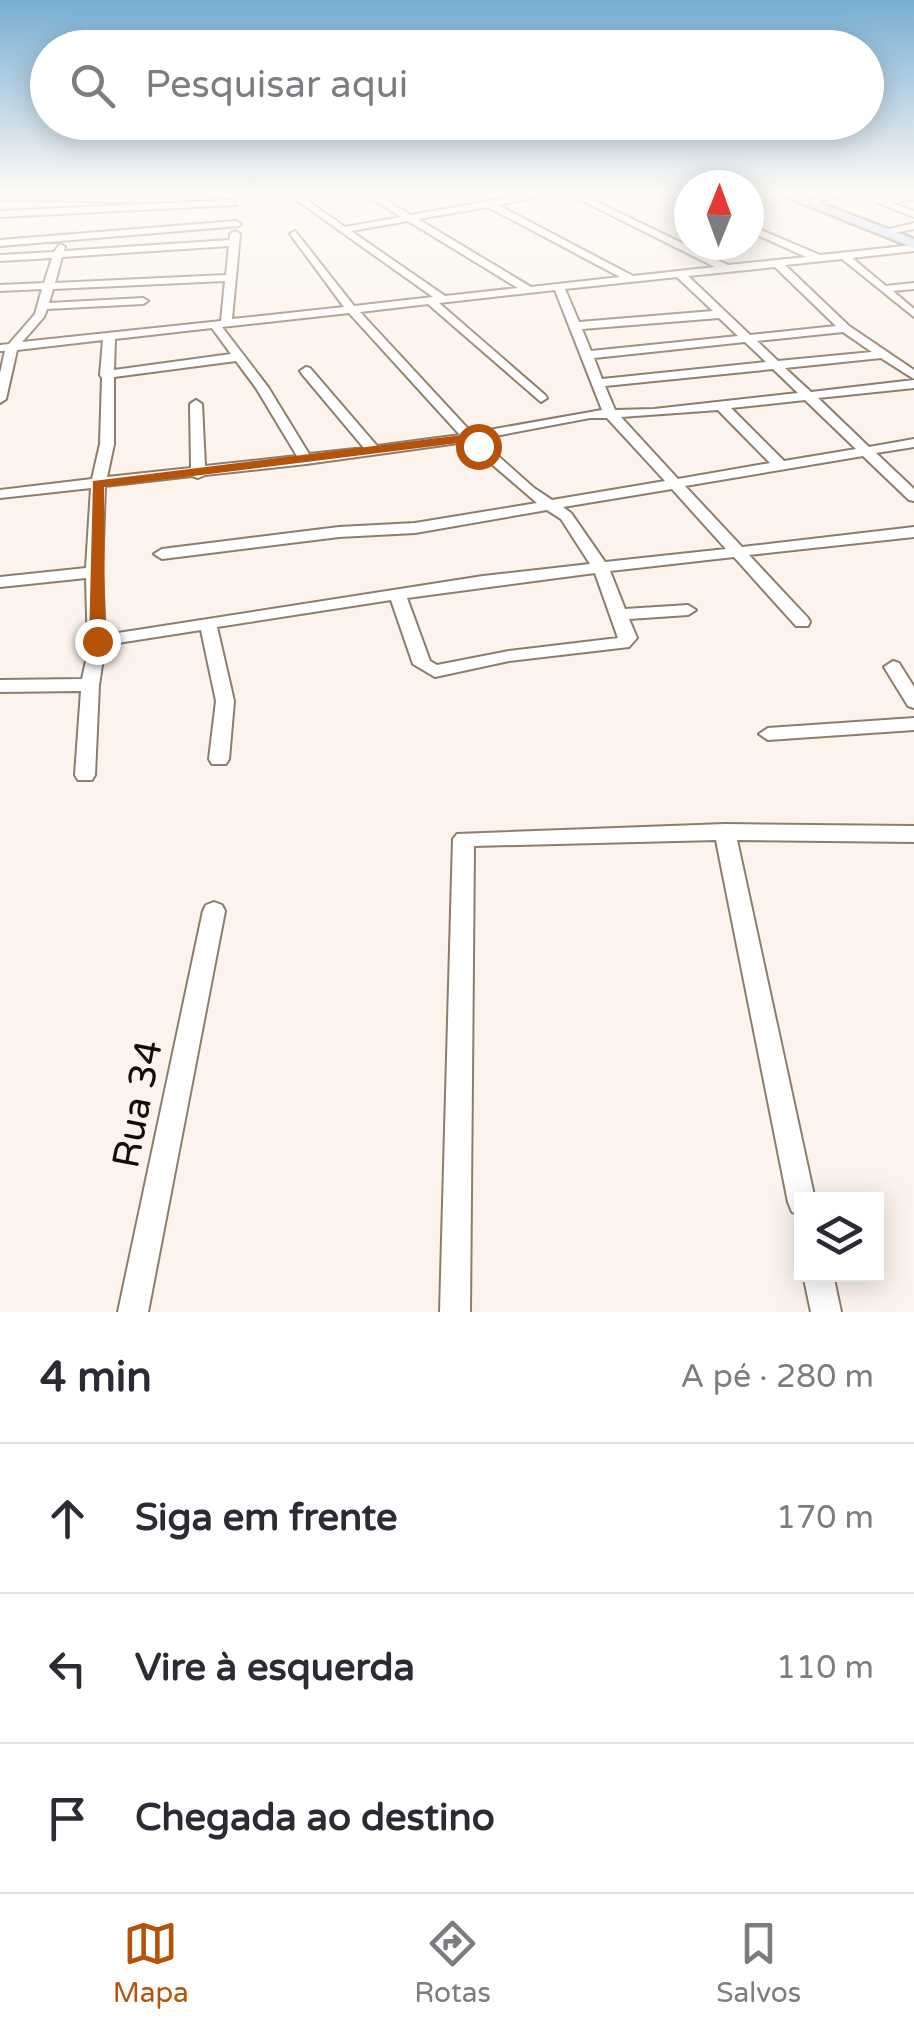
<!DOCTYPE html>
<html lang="pt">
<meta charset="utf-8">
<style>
:root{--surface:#fff;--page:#f7f7f7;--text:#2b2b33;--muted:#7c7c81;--line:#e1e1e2;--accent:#b45309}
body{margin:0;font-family:"Varela Round",sans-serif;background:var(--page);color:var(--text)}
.controls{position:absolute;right:30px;bottom:30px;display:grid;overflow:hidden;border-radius:0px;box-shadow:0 5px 25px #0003}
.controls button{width:90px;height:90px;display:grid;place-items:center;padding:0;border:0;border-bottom:2px solid var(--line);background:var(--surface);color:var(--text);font:50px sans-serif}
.compass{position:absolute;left:674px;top:170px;width:90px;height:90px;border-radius:50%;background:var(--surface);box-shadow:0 5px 25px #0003;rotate:1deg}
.stop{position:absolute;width:30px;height:30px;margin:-22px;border:8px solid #b45309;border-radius:50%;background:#fff}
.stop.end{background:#b45309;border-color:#fff;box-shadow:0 2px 10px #0008}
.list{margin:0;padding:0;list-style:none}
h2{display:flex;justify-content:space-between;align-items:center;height:130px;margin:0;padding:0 40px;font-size:42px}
h2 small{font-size:32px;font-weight:400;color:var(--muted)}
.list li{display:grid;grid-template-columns:65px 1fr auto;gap:30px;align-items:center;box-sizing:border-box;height:150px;padding:0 40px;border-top:2px solid var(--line)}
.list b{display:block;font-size:38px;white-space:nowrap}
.list em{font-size:32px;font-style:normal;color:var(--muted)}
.icon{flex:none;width:55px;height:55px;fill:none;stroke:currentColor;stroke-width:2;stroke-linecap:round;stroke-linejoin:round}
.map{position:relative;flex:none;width:914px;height:1312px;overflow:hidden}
.search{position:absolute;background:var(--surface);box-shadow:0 5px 25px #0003;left:30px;right:30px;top:30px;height:110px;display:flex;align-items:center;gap:25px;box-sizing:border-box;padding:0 35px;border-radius:55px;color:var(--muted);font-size:38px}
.sheet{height:580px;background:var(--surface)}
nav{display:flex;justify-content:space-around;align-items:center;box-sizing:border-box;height:140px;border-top:2px solid var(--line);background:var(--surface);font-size:28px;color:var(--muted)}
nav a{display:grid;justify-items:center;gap:5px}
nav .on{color:var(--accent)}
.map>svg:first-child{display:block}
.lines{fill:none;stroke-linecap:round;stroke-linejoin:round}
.street-casing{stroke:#8e7d6a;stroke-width:4}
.secondary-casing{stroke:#8e7d6a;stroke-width:5}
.street{fill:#fff;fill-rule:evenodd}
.secondary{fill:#c8e0fa;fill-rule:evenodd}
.route{fill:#b45309}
.labels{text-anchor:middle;stroke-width:8;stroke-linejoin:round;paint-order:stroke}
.near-street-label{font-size:38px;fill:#130d06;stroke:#fcf4ec}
</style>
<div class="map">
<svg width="914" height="1312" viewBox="0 0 914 1312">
<rect width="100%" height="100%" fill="#fcf4ec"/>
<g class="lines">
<g class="street-casing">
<path id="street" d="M0,194L129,196L133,199L129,202L0,199Z
M288,194H298L345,227L401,217L365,194H375L411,215L529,194H549L498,205L633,276L715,267L569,194H580L728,265L806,257L749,231V225L820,255L914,245V251L852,258L886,286L914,283V289L893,291L914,309V317L842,259L785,265L849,326L914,370V379L881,358L785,368L811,392L914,380V388L818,398L869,447L914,439V447L876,453L914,489V501L909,500L863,456L685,486L742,547L914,527V537L749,555L808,618L810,622L808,626H796L734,557L610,571L625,609L688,605L696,610L688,615L629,619L637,638L629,647L509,661L435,677L413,664L391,600L217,627L234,701L229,759L226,764H212L209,759L216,701L201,630L105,645L99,685L95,775L92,780H78L75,775L81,691L0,692V680L82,679L88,652L86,578L0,587V577L86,568L91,488L0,498V490L92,479L100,444L102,378L100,375L103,340L17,350L6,399L0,403V373L5,351H0V345L9,344L35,314L42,289L0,291V285L44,283L52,258L0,261V255L54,252L60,244L65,247L64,251L230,240V234L235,231L240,234L232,319L344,307L290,234L295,231L354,306L433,297ZM488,207L620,277L531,287L418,219ZM408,221L518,288L445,296L351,231ZM229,246L226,275L55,283L62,257ZM775,267L836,326L750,335L688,276ZM677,277L713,311L579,322L565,289ZM225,281L221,321L22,342L44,317L47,309L143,304L148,301L143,298L49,303L53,289ZM555,290L602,410L472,433L360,312L428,304L541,402L547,398L545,395L439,303ZM349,313L460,435L377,446L310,368L306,367L300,371L302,374L364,448L309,454L268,387L222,327ZM719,318L738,336L591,351L582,329ZM212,328L231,354L114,370L115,339ZM843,332L872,352L778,361L757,341ZM745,342L766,362L602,379L594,358ZM236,361L256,388L297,456L205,466L202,404L196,400L190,404L191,468L107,477L114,444V377ZM773,369L798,393L654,409L615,410L605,386ZM805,400L856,449L784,461L731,408ZM718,410L770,463L678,479L621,417ZM590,418H607L665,481L552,500L534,488L479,439ZM466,442L537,503L415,523L339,527L162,549L154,554L162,559L339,537L415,533L547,510L561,519L590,564L483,576L105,635L102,572L105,486L192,476L198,478L205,475L306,464ZM672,489L726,549L605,562L571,513L563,507ZM595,573L618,638L509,651L437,665L430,661L407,598Z
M667,194H679L689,199V205Z
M830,194H847L805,205L801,202Z
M856,194H869L882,199L914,194V199L892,203L914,211V217Z
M233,200L236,205L0,217V211Z
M236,221L241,224L239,226L0,246V240Z
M914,223V229L883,235L878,232Z
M893,661L899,663L914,687V708L908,706L884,667Z
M914,718V730L768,740L759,734L768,728Z
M725,824L914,826V842L737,840L815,1200H802V1216L792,1212L788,1202L716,840L474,846L470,1312H440L453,839L457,834Z
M214,902L222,905L225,911L148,1312H118L203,911L206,905Z
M803,1274H833L841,1312H811Z"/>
</g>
<g class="secondary-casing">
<path id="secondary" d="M779,194H797L914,239V248Z"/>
</g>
<use href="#street" class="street"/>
<use href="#secondary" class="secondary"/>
</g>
<linearGradient id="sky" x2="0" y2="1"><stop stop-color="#77aed3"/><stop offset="0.51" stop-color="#fefaf6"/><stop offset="1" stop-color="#fefaf6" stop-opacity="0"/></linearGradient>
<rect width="914" height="378" fill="url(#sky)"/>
<path class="route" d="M470,434L483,448H474L467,442L104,487L105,641L97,646L89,641L93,481Z"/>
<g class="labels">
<g class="near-street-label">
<text transform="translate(137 1104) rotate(-79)" y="13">Rua 34</text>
</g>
</g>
</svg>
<div class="controls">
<button><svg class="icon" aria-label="layers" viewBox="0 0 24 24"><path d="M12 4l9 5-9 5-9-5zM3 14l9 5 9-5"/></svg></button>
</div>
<svg class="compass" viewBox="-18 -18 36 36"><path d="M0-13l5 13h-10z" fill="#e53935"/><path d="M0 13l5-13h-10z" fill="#7c7c81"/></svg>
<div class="stop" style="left:478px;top:446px"></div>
<div class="stop end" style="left:97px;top:641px"></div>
<div class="search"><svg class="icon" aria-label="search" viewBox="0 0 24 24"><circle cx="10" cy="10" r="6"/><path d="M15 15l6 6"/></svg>Pesquisar aqui</div>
</div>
<section class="sheet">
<h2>4 min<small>A pé · 280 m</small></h2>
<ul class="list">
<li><svg class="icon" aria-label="ahead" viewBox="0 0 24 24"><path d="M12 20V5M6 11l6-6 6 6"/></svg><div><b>Siga em frente</b></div><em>170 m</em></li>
<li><svg class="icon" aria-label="left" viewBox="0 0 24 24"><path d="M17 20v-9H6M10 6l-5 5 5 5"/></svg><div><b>Vire à esquerda</b></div><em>110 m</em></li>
<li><svg class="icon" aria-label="arrive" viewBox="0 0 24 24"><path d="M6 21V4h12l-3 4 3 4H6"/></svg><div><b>Chegada ao destino</b></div></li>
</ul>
</section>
<nav>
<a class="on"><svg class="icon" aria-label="map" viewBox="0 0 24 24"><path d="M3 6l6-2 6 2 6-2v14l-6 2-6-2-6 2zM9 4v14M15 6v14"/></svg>Mapa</a>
<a><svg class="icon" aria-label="directions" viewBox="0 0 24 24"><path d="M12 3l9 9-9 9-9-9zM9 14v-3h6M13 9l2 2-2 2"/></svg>Rotas</a>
<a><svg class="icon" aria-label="saved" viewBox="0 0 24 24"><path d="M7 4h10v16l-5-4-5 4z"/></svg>Salvos</a>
</nav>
